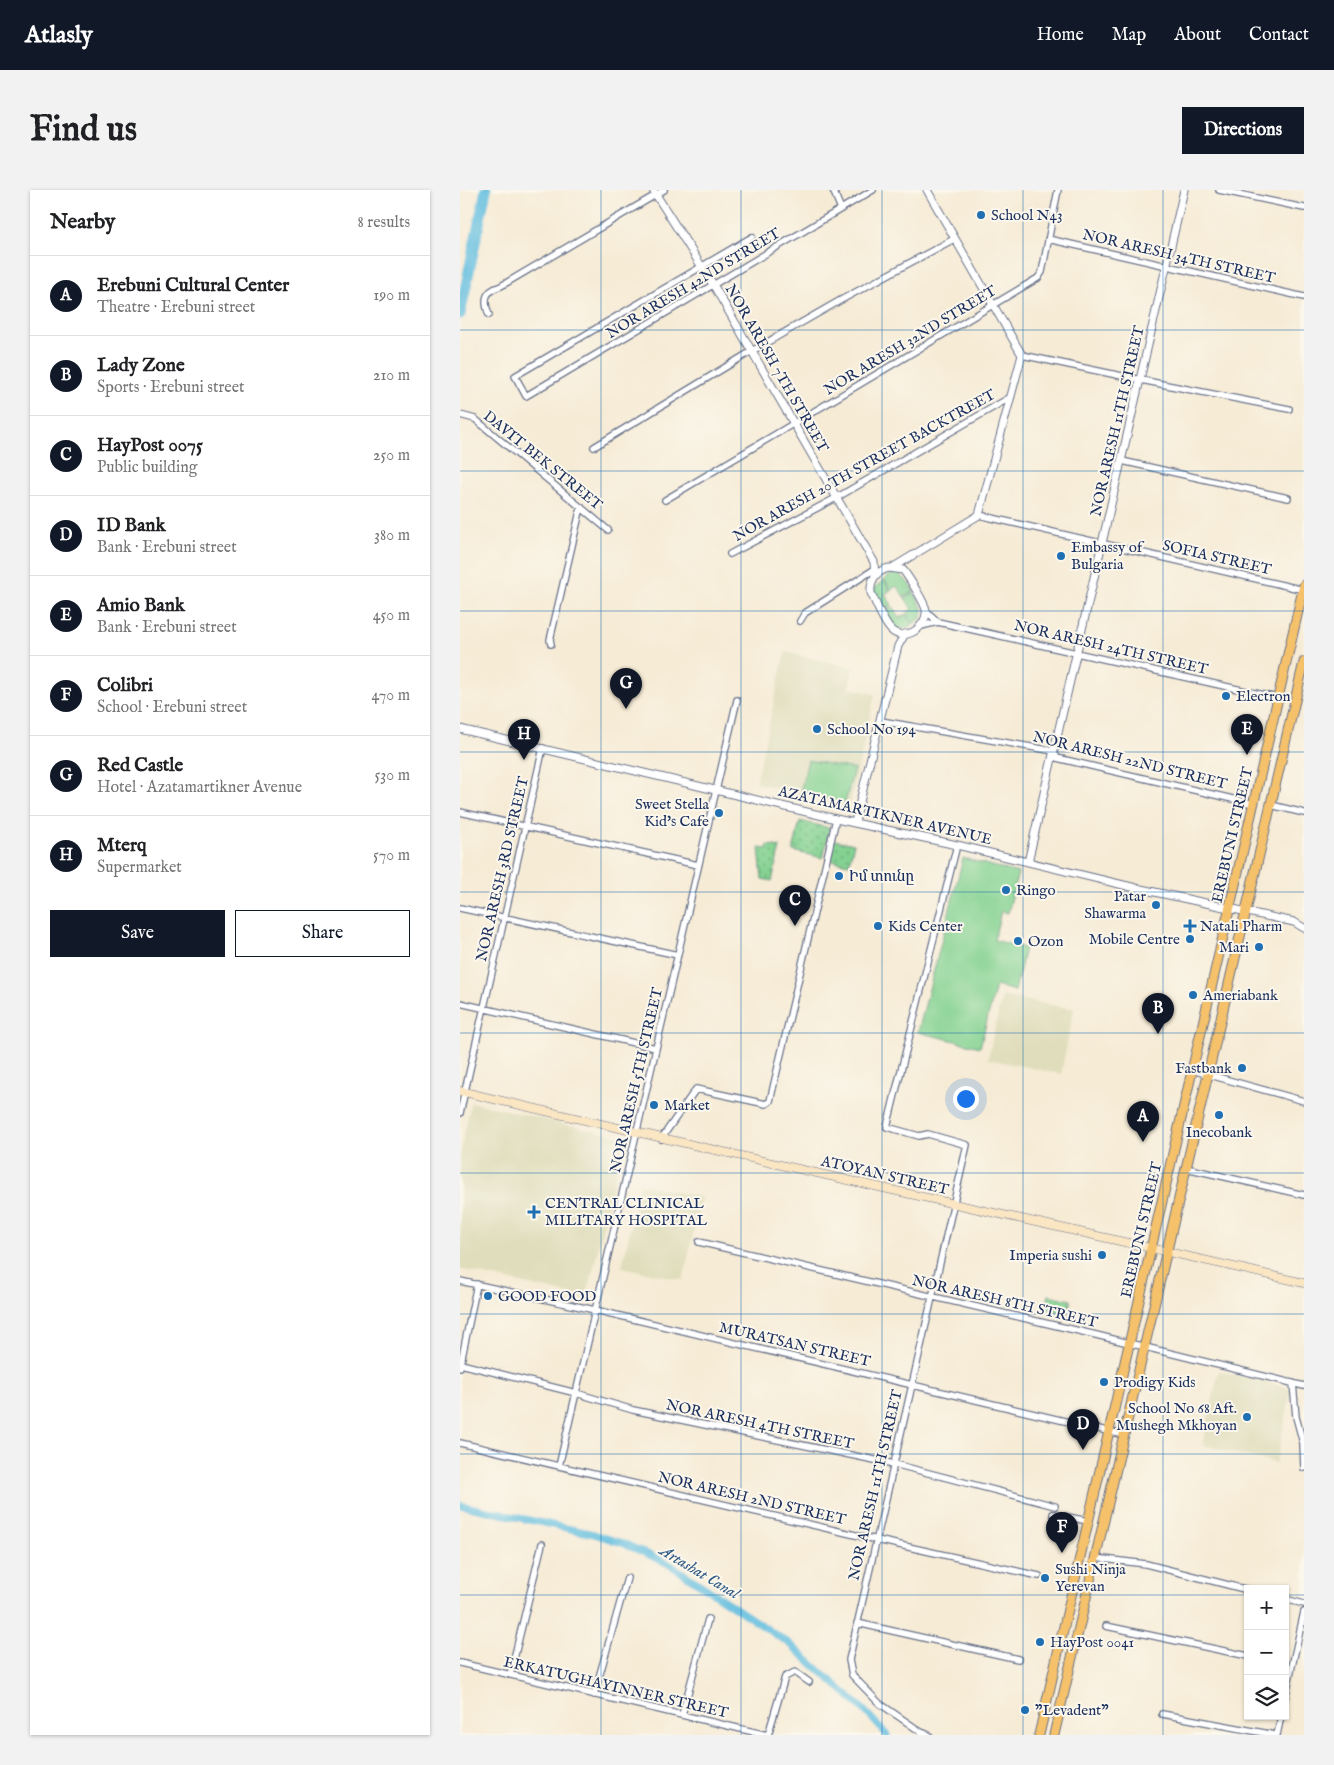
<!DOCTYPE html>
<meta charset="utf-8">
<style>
:root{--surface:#fff;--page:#f2f2f2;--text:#202124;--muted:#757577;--line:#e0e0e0;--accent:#111827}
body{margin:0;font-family:"IM FELL English","Noto Serif Armenian",serif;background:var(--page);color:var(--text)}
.controls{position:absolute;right:15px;bottom:15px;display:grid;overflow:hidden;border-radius:0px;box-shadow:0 1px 4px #0004}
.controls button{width:45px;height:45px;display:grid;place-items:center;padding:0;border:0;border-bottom:1px solid var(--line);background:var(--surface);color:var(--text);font:25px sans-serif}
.you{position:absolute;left:505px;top:908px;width:18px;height:18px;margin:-12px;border:4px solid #fff;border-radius:50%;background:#1a73e8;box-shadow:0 0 0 8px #1a73e833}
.badge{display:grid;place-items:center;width:32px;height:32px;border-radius:50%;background:var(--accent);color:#fff;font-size:16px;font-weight:700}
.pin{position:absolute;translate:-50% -41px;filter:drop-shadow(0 1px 2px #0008)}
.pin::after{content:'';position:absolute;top:26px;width:18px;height:15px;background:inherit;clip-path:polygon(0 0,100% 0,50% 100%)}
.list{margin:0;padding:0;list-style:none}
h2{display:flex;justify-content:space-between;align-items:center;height:65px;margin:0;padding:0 20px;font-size:21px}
h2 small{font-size:16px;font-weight:400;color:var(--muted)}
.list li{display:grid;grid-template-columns:32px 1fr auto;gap:15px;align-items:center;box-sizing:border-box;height:80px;padding:0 20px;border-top:1px solid var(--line)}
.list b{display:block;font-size:19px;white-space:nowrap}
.list p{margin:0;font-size:16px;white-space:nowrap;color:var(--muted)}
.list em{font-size:16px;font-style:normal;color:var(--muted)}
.actions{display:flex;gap:10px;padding:15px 20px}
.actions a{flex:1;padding:11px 0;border:1px solid var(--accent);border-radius:0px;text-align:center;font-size:18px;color:var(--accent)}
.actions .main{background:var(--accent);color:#fff}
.icon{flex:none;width:28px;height:28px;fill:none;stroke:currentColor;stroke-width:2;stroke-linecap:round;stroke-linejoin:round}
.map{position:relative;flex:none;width:844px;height:1545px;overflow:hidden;border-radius:0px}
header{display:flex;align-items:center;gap:30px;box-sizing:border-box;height:70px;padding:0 25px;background:var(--accent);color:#fff}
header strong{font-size:24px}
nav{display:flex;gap:28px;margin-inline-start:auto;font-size:18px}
.intro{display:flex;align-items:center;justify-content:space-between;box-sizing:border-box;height:120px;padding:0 30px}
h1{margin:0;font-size:35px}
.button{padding:12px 22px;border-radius:0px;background:var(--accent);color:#fff;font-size:18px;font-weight:700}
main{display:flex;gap:30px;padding:0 30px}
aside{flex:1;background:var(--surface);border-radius:0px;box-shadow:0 1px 4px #0004}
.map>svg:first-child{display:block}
.built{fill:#dfddbb}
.grass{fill:url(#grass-dots);stroke:#508078}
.green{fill:#84d291;stroke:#508078}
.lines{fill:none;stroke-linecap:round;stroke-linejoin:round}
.canal{stroke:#61bddf;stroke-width:7}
.river{stroke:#61bddf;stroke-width:11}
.minor-casing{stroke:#687188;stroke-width:8}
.tertiary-casing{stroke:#687188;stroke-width:9}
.secondary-casing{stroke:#687188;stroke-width:9}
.primary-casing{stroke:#687188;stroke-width:11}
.minor{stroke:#fff;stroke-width:5.5}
.tertiary{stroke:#fff;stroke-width:7}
.secondary{stroke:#fbe6c4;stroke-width:8}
.primary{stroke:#f5c16b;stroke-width:9}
.grid{fill:none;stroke:#1f6fb2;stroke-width:1;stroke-opacity:0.55}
.poi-dot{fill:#1f6fb2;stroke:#fbf7ec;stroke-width:2}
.labels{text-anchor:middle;stroke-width:4;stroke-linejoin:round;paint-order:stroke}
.poi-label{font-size:15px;fill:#1b2f5e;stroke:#fbf7ec;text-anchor:start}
.street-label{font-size:15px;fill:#1b2f5e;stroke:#fbf7ec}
.water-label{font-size:16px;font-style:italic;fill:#305a85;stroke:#fbf7ec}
</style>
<header>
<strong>Atlasly</strong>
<nav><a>Home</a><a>Map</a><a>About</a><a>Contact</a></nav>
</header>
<div class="intro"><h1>Find us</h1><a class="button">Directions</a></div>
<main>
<aside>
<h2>Nearby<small>8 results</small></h2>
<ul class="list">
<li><span class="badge">A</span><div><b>Erebuni Cultural Center</b><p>Theatre · Erebuni street</p></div><em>190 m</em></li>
<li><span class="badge">B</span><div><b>Lady Zone</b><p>Sports · Erebuni street</p></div><em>210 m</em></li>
<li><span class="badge">C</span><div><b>HayPost 0075</b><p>Public building</p></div><em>250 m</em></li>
<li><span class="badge">D</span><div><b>ID Bank</b><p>Bank · Erebuni street</p></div><em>380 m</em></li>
<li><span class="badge">E</span><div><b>Amio Bank</b><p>Bank · Erebuni street</p></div><em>450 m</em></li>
<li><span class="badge">F</span><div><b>Colibri</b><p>School · Erebuni street</p></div><em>470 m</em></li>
<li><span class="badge">G</span><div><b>Red Castle</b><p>Hotel · Azatamartikner Avenue</p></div><em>530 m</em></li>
<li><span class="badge">H</span><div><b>Mterq</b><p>Supermarket</p></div><em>570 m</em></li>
</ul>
<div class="actions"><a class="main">Save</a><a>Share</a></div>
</aside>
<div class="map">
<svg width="844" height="1545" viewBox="0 0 844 1545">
<defs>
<pattern id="grass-dots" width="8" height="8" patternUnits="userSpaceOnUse" patternTransform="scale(1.25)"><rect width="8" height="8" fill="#84d291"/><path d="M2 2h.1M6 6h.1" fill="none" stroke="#6bab7a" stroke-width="1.8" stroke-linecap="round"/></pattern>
</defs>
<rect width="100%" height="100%" fill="#fbf7ec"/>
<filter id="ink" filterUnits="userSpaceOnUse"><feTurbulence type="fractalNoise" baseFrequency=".02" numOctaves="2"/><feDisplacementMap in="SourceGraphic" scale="10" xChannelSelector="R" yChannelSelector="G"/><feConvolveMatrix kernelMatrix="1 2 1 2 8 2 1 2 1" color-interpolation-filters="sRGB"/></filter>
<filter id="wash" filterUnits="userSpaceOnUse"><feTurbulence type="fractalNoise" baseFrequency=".0096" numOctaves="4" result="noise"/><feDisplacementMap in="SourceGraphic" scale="20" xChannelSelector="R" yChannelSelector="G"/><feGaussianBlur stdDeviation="1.12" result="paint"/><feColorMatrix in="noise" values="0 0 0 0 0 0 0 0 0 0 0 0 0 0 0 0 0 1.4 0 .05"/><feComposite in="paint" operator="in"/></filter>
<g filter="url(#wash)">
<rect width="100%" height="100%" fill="#f6ebd5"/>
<path class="built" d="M325,462L393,478L389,498L415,504L390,615L296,593Z
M542,806L614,819L601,884L528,869Z
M11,912L165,948L126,1108L0,1079V965Z
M180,994L241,1007L223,1090L162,1077Z
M759,1181L832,1199L816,1273L742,1255Z"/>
<path class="grass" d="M340,631L370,638L363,668L333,661Z
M374,650L394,654L389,674L369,670Z
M308,655L320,657L312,691L302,689L299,658L307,659Z"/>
<path class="green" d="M438,383L446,390L454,401L444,407L437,396L431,400L424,389L432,384Z
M424,390L430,401L425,404L432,415L423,421L414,403V398Z
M454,402L463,420L461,428L453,434L447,423L452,419L445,408Z
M433,417L439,428L446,424L452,435C435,445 431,437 424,422Z
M348,570L394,579L385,613L348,604L344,600L341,599Z
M503,668L558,683L548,723L541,721L534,750L565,758L555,801L536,796L520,857L458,842Z
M589,1105L611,1110L607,1124L586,1118Z"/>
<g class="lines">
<path class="canal" d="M0,1315L134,1344L165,1354L209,1374L330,1454L403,1519L427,1545"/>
<path class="river" d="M0,124L26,0"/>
</g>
</g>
<g filter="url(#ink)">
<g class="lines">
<g class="minor-casing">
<path id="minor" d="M373,0L381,19
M759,0L844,18
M292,47L55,186L66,206L413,0
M588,49L844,107
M29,125C23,109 25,101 41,96L204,0
M562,165L681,190L829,219
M0,225L15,229L148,340
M134,257L292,161L381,110L494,49
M662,271L828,308
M205,310L578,88L582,82L598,0
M519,325L844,400
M270,364L376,308L551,207
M466,421L478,432
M340,431L345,423L415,379
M461,436L478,432L818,508
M91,454L90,450L121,317
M421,531L594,561L597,568L794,614
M811,615L844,623
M0,622L238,675
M0,718L218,765
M0,813L196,858
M732,880L844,911
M0,923L83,558
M201,949L236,899L306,914L310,911L376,629
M726,978L844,1005
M239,1052L632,1144L844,1196
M0,1091L135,1120L664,1245
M1,1174L116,1203L173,1220L434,1274L595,1316
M0,1177L17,1094
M833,1193L836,1227L843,1253L844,1278
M0,1253L417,1350L579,1386
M99,1276L277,510
M593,1324L628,1331
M635,1368L686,1374L788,1400
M825,1409L844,1414
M397,1433L558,1469
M646,1436L788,1466
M0,1473L307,1545
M50,1485L82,1354
M134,1505L167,1388
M825,1508L844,1422
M702,1524L815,1545
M222,1525L248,1429
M308,1545L325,1487L335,1482L349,1492
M469,1545L461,1542L419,1513L392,1485L389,1470L507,955L468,944L459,946L427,937L497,655
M817,1545L821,1526"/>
</g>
<g class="tertiary-casing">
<path id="tertiary" d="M193,0L254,96L414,372L415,386
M429,378L443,380C448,386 465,413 466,420C468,437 444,453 431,440C423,432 416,413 411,403C410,390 416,381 429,378Z
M432,378L519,325L562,165L467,0
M0,539L376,629L497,655L676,698L834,732L844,738
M395,632L438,456L445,444
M568,672L724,0"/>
</g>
<g class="secondary-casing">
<path id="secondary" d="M0,901C281,968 563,1028 844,1093"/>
</g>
<g class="primary-casing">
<path id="primary" d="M579,1545L844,395
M594,1545L844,472"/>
</g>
<use href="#minor" class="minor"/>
<use href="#tertiary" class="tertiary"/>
<use href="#secondary" class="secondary"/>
<use href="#primary" class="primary"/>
</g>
</g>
<path class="grid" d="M141,0V1545M281,0V1545M422,0V1545M563,0V1545M703,0V1545M0,140H844M0,281H844M0,421H844M0,562H844M0,702H844M0,843H844M0,983H844M0,1124H844M0,1264H844M0,1405H788M825,1405H844"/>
<g class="poi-dot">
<circle cx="521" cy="25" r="5"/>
<circle cx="601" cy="366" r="5"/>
<circle cx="766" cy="506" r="5"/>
<circle cx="357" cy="539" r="5"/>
<circle cx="259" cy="623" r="5"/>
<circle cx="379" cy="686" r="5"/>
<circle cx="546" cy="700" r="5"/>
<circle cx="696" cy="715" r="5"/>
<circle cx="418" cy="736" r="5"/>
<path d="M727.5 728.5h5v5h5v5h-5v5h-5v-5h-5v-5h5z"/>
<circle cx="730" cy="749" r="5"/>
<circle cx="558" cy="751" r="5"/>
<circle cx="799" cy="757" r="5"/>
<circle cx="733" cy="805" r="5"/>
<circle cx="782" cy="878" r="5"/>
<circle cx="194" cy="915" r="5"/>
<circle cx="759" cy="925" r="5"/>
<path d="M71.5 1014.5h5v5h5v5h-5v5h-5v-5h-5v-5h5z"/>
<circle cx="642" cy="1065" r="5"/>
<circle cx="28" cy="1106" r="5"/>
<circle cx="644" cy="1192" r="5"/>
<circle cx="787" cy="1227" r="5"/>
<circle cx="585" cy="1388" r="5"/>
<circle cx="580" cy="1452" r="5"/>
<circle cx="565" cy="1520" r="5"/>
</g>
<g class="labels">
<g class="poi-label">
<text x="531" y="30">School N43</text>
<text x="611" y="362">Embassy of<tspan x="611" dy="17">Bulgaria</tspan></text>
<text x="776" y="511">Electron</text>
<text x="367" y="544">School No 194</text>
<text x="249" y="619" text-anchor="end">Sweet Stella<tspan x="249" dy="17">Kid's Cafe</tspan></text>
<text x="389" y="691">Իմ տունը</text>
<text x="556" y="705">Ringo</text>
<text x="686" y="711" text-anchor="end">Patar<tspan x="686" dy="17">Shawarma</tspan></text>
<text x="428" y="741">Kids Center</text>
<text x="740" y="741">Natali Pharm</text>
<text x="720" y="754" text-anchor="end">Mobile Centre</text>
<text x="568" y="756">Ozon</text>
<text x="789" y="762" text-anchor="end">Mari</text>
<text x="743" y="810">Ameriabank</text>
<text x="772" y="883" text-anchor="end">Fastbank</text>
<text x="204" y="920">Market</text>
<text x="759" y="947" text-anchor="middle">Inecobank</text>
<text x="85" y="1018">CENTRAL CLINICAL<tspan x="85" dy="17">MILITARY HOSPITAL</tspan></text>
<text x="632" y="1070" text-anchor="end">Imperia sushi</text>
<text x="38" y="1111">GOOD FOOD</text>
<text x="654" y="1197">Prodigy Kids</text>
<text x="777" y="1223" text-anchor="end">School No 68 Aft.<tspan x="777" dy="17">Mushegh Mkhoyan</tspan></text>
<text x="595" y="1384">Sushi Ninja<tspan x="595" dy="17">Yerevan</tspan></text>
<text x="590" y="1457">HayPost 0041</text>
<text x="575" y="1525">"Levadent"</text>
</g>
<g class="street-label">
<text transform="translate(719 66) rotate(13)" y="5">NOR ARESH 34TH STREET</text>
<text transform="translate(233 93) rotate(-31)" y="5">NOR ARESH 42ND STREET</text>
<text transform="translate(450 150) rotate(-31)" y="5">NOR ARESH 32ND STREET</text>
<text transform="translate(317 178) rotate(60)" y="5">NOR ARESH 7TH STREET</text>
<text transform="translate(657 231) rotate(-77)" y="5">NOR ARESH 11TH STREET</text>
<text transform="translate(83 270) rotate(39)" y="5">DAVIT BEK STREET</text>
<text transform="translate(404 275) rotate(-29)" y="5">NOR ARESH 20TH STREET BACKTREET</text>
<text transform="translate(757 367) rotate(13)" y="5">SOFIA STREET</text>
<text transform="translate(651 457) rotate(13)" y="5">NOR ARESH 24TH STREET</text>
<text transform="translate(670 570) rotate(14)" y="5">NOR ARESH 22ND STREET</text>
<text transform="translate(425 625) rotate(13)" y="5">AZATAMARTIKNER AVENUE</text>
<text transform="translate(772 645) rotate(-77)" y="5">EREBUNI STREET</text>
<text transform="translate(42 679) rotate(-77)" y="5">NOR ARESH 3RD STREET</text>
<text transform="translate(176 890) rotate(-77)" y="5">NOR ARESH 5TH STREET</text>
<text transform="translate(425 985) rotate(13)" y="5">ATOYAN STREET</text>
<text transform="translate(681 1040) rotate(-77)" y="5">EREBUNI STREET</text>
<text transform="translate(545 1111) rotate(13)" y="5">NOR ARESH 8TH STREET</text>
<text transform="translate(335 1154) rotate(13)" y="5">MURATSAN STREET</text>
<text transform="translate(300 1234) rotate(12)" y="5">NOR ARESH 4TH STREET</text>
<text transform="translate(415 1295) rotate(-77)" y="5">NOR ARESH 11TH STREET</text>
<text transform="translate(292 1308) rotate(13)" y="5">NOR ARESH 2ND STREET</text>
<text transform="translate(156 1497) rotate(13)" y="5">ERKATUGHAYINNER STREET</text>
</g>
<g class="water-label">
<text transform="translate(240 1381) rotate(31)" y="6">Artashat Canal</text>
</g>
</g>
</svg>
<div class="controls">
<button>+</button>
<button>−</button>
<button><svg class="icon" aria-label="layers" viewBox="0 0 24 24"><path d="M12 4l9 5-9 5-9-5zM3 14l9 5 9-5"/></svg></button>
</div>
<div class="you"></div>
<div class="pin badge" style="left:683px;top:952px">A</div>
<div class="pin badge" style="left:698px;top:844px">B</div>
<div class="pin badge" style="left:335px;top:736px">C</div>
<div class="pin badge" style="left:623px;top:1260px">D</div>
<div class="pin badge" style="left:787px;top:565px">E</div>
<div class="pin badge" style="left:602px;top:1363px">F</div>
<div class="pin badge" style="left:166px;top:519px">G</div>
<div class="pin badge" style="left:64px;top:570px">H</div>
</div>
</main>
